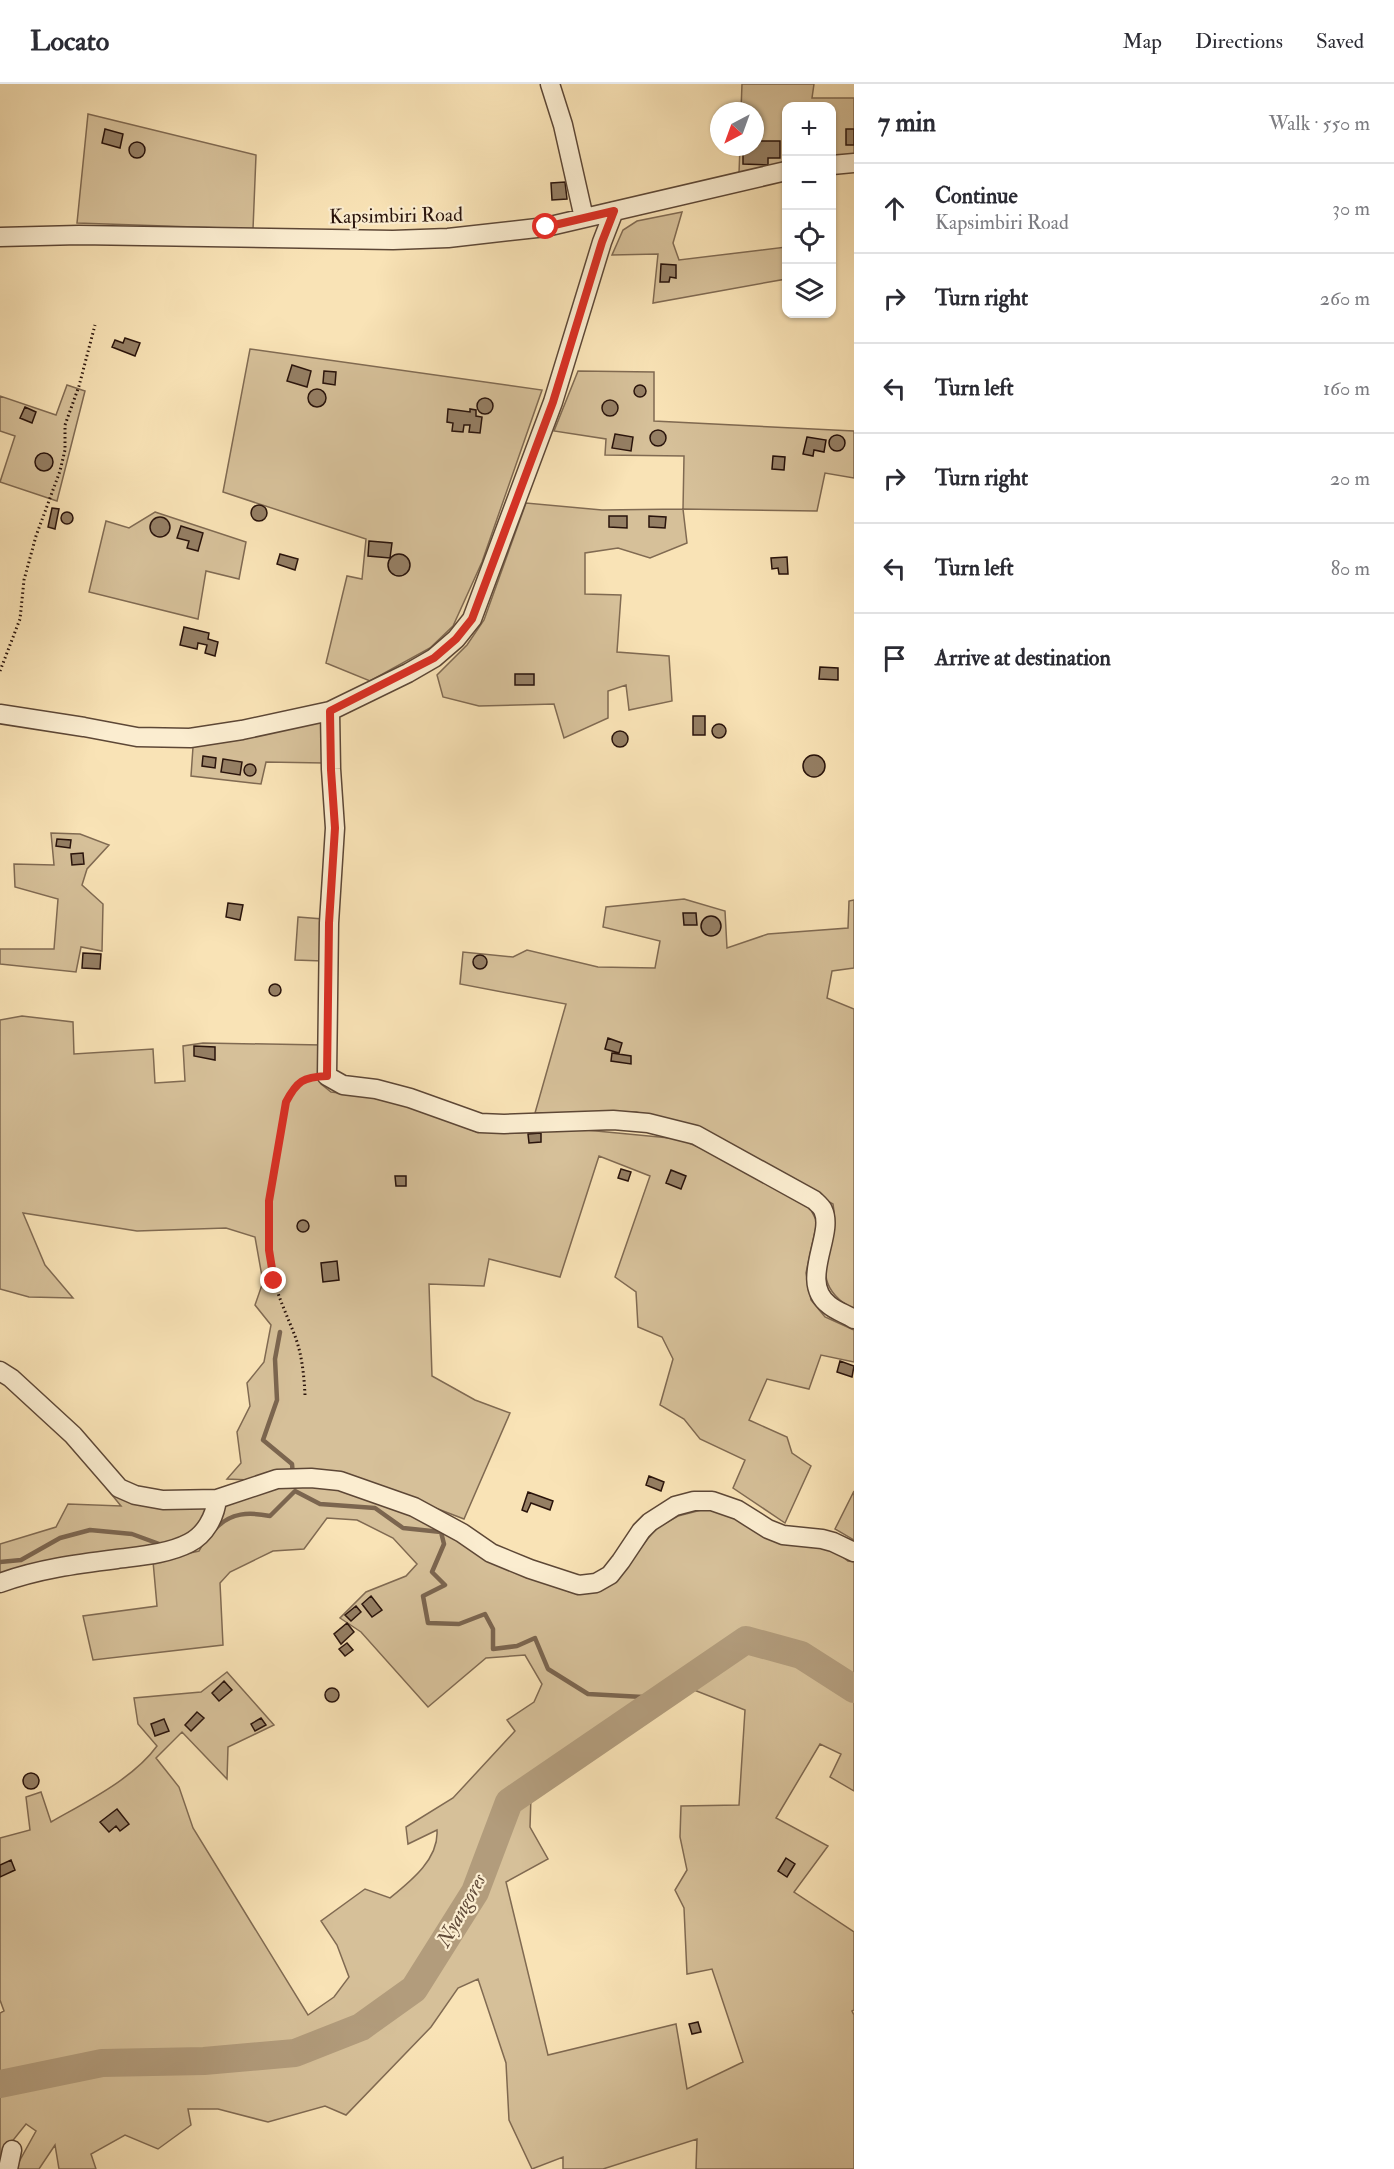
<!DOCTYPE html>
<meta charset="utf-8">
<style>
:root{--surface:#fff;--page:#f2f2f3;--text:#2b2b33;--muted:#7c7c81;--line:#e1e1e2}
body{margin:0;font-family:"IM FELL Double Pica",serif;background:var(--page);color:var(--text)}
.controls{position:absolute;right:18px;top:18px;display:grid;overflow:hidden;border-radius:12px;box-shadow:0 2px 4px #0004}
.controls button{width:54px;height:54px;display:grid;place-items:center;padding:0;border:0;border-bottom:2px solid var(--line);background:var(--surface);color:var(--text);font:30px sans-serif}
.compass{position:absolute;left:710px;top:18px;width:54px;height:54px;border-radius:50%;background:var(--surface);box-shadow:0 2px 4px #0004;rotate:221deg}
.stop{position:absolute;width:18px;height:18px;margin:-14px;border:4px solid #d93025;border-radius:50%;background:#fff}
.stop.end{background:#d93025;border-color:#fff;box-shadow:0 2px 6px #0008}
.list{margin:0;padding:0;list-style:none}
h2{display:flex;justify-content:space-between;align-items:center;height:78px;margin:0;padding:0 24px;font-size:26px}
h2 small{font-size:20px;font-weight:400;color:var(--muted)}
.list li{display:grid;grid-template-columns:39px 1fr auto;gap:18px;align-items:center;box-sizing:border-box;height:90px;padding:0 24px;border-top:2px solid var(--line)}
.list b{display:block;font-size:22px;white-space:nowrap}
.list p{margin:0;font-size:20px;white-space:nowrap;color:var(--muted)}
.list em{font-size:20px;font-style:normal;color:var(--muted)}
.icon{flex:none;width:33px;height:33px;fill:none;stroke:currentColor;stroke-width:2;stroke-linecap:round;stroke-linejoin:round}
.map{position:relative;flex:none;width:854px;height:2085px;overflow:hidden}
header{display:flex;align-items:center;gap:36px;box-sizing:border-box;height:84px;padding:0 30px;background:var(--surface);border-bottom:2px solid var(--line)}
header strong{font-size:28px}
nav{display:flex;gap:33px;margin-inline-start:auto;font-size:21px}
main{display:flex}
aside{flex:1;background:var(--surface)}
.map>svg:first-child{display:block}
.green{fill:#d6c099;stroke:#806a52;stroke-width:1.5;fill-rule:evenodd}
.lines{fill:none;stroke-linecap:round;stroke-linejoin:round}
.stream{stroke:#7b654f;stroke-width:4.5}
.river{stroke:#b29c7c;stroke-width:28}
.building{fill:#957f64;stroke:#29130b;stroke-width:1.5}
.minor-casing{stroke:#5d4736;stroke-width:21}
.path{stroke:#29130b;stroke-width:3;stroke-dasharray:1.5 3;stroke-linecap:butt}
.minor{stroke:#fbedd0;stroke-width:18}
.route{stroke:#d93025;stroke-width:8}
.labels{text-anchor:middle;stroke-width:4.5;stroke-linejoin:round;paint-order:stroke}
.street-label{font-size:20px;fill:#29130b;stroke:#fbedd0}
.water-label{font-size:21px;font-style:italic;fill:#604a38;stroke:#fbedd0}
</style>
<header>
<strong>Locato</strong>
<nav><a>Map</a><a>Directions</a><a>Saved</a></nav>
</header>
<main>
<div class="map">
<svg width="854" height="2085" viewBox="0 0 854 2085">
<rect width="100%" height="100%" fill="#f9e3b6"/>
<filter id="stains"><feTurbulence type="fractalNoise" baseFrequency=".00333" numOctaves="4"/><feColorMatrix values="0 0 0 0 .2 0 0 0 0 .09 0 0 0 0 .02 0 0 0 .5 -.17"/></filter>
<radialGradient id="worn" r=".72"><stop offset=".6" stop-color="#630" stop-opacity="0"/><stop offset="1" stop-color="#630" stop-opacity=".3"/></radialGradient>
<path class="green" d="M742,0H814L812,14H854V75L832,77V22H786V83L739,89L740,63H755V27H741Z
M88,30L256,71L253,145L77,139Z
M682,128L673,159L679,176L786,163V195L653,219L658,170L612,171L623,146L637,137Z
M250,265L542,306L482,478L453,542L430,564L370,597L326,579L347,492L362,495L366,455L223,408Z
M578,287L654,288V337L854,347V394L825,389L817,427L683,425L687,459L650,474L618,464L585,469V510L621,511L617,568L669,572L672,617L629,626L626,601L608,607V634L564,654L554,620L479,622L443,613L437,591L467,561L484,536L526,419L602,426L683,425L684,372L605,371L606,355L554,347Z
M67,301L85,307L57,417L0,398L15,352L0,347V312L56,331Z
M155,428L246,458L239,495L206,487L198,535L89,508L106,437L129,444Z
M325,637L324,679L266,678L261,700L191,692L193,663Z
M51,749L80,750L109,761L87,785L82,801L103,820L102,867L81,863L76,888L0,880V865H54L58,815L15,803L14,780L54,781Z
M684,815L725,827L727,864L768,850L848,844L849,817L854,816V884L832,887L827,914L854,925V1226C800,1195 841,1164 833,1120L697,1043L636,1028L535,1029L566,920L460,900L463,868L513,873L527,866L598,883L655,884L660,857L603,843L606,823Z
M298,833L323,835V877L295,876Z
M22,932L73,938L74,970L153,965L155,999L185,997L183,962L203,959L322,961L321,1000L331,1008L365,1012L415,1024L477,1048L519,1049L565,1044L680,1055L705,1066L810,1124L817,1138L806,1189L811,1216L825,1233L854,1246V1278L821,1271L809,1305L767,1295L749,1336L787,1353L792,1369L811,1382L785,1439L733,1404L745,1376L700,1355L684,1335L660,1321L673,1275L662,1253L638,1243L636,1208L615,1193L650,1092L599,1072L560,1193L489,1175L484,1202L429,1200L432,1292L475,1316L510,1329L464,1435L347,1390L306,1387L250,1396L227,1395L241,1379L237,1348L250,1322L247,1299L264,1278L271,1241L255,1221L263,1198L255,1153L226,1144L137,1147L23,1129L45,1181L73,1214L29,1213L0,1205V936Z
M283,1401L340,1403L397,1421L579,1509L629,1480L655,1445L678,1432L709,1424L830,1463L848,1477L854,1478V1707L830,1693L841,1670L820,1660L776,1734L828,1762L794,1808L854,1848V1926L852,1927L854,1931V2085H696L697,2055L603,2085H563V2073L532,2085L509,2036L506,1979L478,1895L458,1904L431,1943L346,2031L325,2022L268,2038L218,2025H188L191,2041L158,2065L125,2051L91,2070L96,2085H59L55,2061L39,2085H15L36,2047L26,2040L6,2065L0,2085V1929L4,1927L0,1916V1754L30,1746L26,1713L41,1708L51,1738C86,1718 133,1695 157,1662L138,1640L134,1614L201,1608L227,1588L274,1641L228,1663L227,1695L182,1648L156,1674L179,1703L193,1744L308,1931L334,1913L349,1893L337,1861L321,1837L365,1805L390,1814C411,1797 439,1775 437,1746L408,1760L406,1743L453,1714L515,1647L507,1636L534,1618L542,1600L525,1571L486,1574L428,1623L361,1548L340,1534L366,1508L406,1492L417,1480L393,1454L357,1436L327,1434L304,1465L273,1467L230,1488L220,1499L223,1561L93,1576L83,1532L157,1522L153,1477L199,1467L218,1433L223,1419ZM694,1606L745,1626L739,1721L681,1722L680,1753L687,1786L675,1806L684,1824L687,1890L712,1885L743,1978L687,2005L676,1940L548,1971L506,1798L548,1775L530,1743L531,1712L657,1632L677,1613Z
M108,1406L143,1420H210L204,1436L182,1456L0,1494V1460L56,1443L68,1420L121,1422Z
M854,1407V1456L835,1445Z"/>
<g class="lines">
<path class="stream" d="M280,1248L275,1275L277,1316L263,1356L292,1380L293,1391
M215,1445C231,1428 249,1428 270,1432L295,1407L320,1420L375,1424L403,1444L441,1448L444,1460L432,1488L445,1501L423,1512L428,1539L459,1540L485,1530L493,1545V1565L517,1562L535,1554L548,1585L588,1610L661,1614
M0,1478L21,1476L60,1454L90,1446L132,1450L162,1461"/>
<path class="river" d="M0,2000L102,1979L204,1977L295,1969L361,1943L414,1905L475,1808L509,1718L746,1556L801,1571L854,1605"/>
</g>
<path class="building" d="M105,45L123,50L120,64L102,59Z
M846,45H854V61H846Z
M755,57H780V74H768V81L743,80V63H755Z
M129 66a8 8 0 1 1 16 0a8 8 0 1 1-16 0Z
M565,98L567,115L552,116L551,99Z
M661,180L676,181V194L670,193L669,198H660Z
M125,254L140,259L135,272L112,263L115,256L123,259Z
M292,281L311,287L307,303L287,297Z
M324,287L336,288L335,301L323,299Z
M634 307a6 6 0 1 1 12 0a6 6 0 1 1-12 0Z
M308 314a9 9 0 1 1 18 0a9 9 0 1 1-18 0Z
M477 322a8 8 0 1 1 16 0a8 8 0 1 1-16 0Z
M602 324a8 8 0 1 1 16 0a8 8 0 1 1-16 0Z
M25,323L36,328L32,339L20,334Z
M448,325L470,328V325L476,326V332L482,333L480,349L469,348L470,341H464L463,348L452,347L453,339L447,338Z
M650 354a8 8 0 1 1 16 0a8 8 0 1 1-16 0Z
M615,350L633,353L631,367L612,364Z
M829 359a8 8 0 1 1 16 0a8 8 0 1 1-16 0Z
M807,353L826,356L824,368L814,366L813,372L803,370Z
M35 378a9 9 0 1 1 18 0a9 9 0 1 1-18 0Z
M773,372L785,373L784,386L772,385Z
M251 429a8 8 0 1 1 16 0a8 8 0 1 1-16 0Z
M52,424L59,425L55,445L48,443Z
M61 434a6 6 0 1 1 12 0a6 6 0 1 1-12 0Z
M609,432H627V444L609,443Z
M649,432L666,433L665,444L649,443Z
M150 443a10 10 0 1 1 20 0a10 10 0 1 1-20 0Z
M181,442L203,449L198,467L187,464L189,457L177,454Z
M369,457L392,459L390,474L368,472Z
M280,470L298,475L295,486L277,480Z
M388 481a11 11 0 1 1 22 0a11 11 0 1 1-22 0Z
M787,473L788,490H779L778,484L772,485L771,474Z
M184,543L209,549L208,555L218,558L215,572L205,569L207,561L198,559L197,565L180,561Z
M820,583L838,584V596L819,595Z
M515,590H534V601H515Z
M693,632H705V651H693Z
M712 647a7 7 0 1 1 14 0a7 7 0 1 1-14 0Z
M612 655a8 8 0 1 1 16 0a8 8 0 1 1-16 0Z
M803 682a11 11 0 1 1 22 0a11 11 0 1 1-22 0Z
M203,672L216,674L215,684L202,682Z
M223,675L242,678L240,691L221,688Z
M244 686a6 6 0 1 1 12 0a6 6 0 1 1-12 0Z
M57,755L71,756L70,764L56,762Z
M83,769L84,780L72,781L71,770Z
M228,819L243,821L240,836L226,833Z
M683,829H696L697,841H684Z
M701 842a10 10 0 1 1 20 0a10 10 0 1 1-20 0Z
M83,869L101,870L100,885L82,884Z
M473 878a7 7 0 1 1 14 0a7 7 0 1 1-14 0Z
M269 906a6 6 0 1 1 12 0a6 6 0 1 1-12 0Z
M608,954L622,959L619,969L605,965Z
M194,962L215,963V976L194,972Z
M612,969L631,972V980L611,977Z
M541,1049V1058L529,1059L528,1050Z
M621,1085L631,1088L628,1097L618,1094Z
M671,1086L686,1092L681,1105L666,1099Z
M395,1092H406V1102H396Z
M297 1142a6 6 0 1 1 12 0a6 6 0 1 1-12 0Z
M337,1177L339,1196L323,1198L321,1179Z
M840,1277L854,1282L852,1293L837,1288Z
M649,1392L664,1398L661,1407L646,1401Z
M528,1408L553,1417L550,1426L531,1419L527,1428L522,1426Z
M371,1512L382,1526L372,1533L362,1520Z
M356,1522L361,1528L351,1537L345,1531Z
M347,1539L354,1548L341,1560L334,1550Z
M347,1559L353,1566L345,1572L339,1565Z
M224,1597L232,1606L219,1617L212,1609Z
M325 1611a7 7 0 1 1 14 0a7 7 0 1 1-14 0Z
M197,1628L204,1634L191,1647L185,1641Z
M261,1634L266,1641L255,1647L251,1640Z
M164,1635L169,1647L155,1652L151,1640Z
M23 1697a8 8 0 1 1 16 0a8 8 0 1 1-16 0Z
M117,1725L129,1740L120,1747L116,1742L109,1748L100,1738Z
M786,1774L795,1780L787,1793L778,1787Z
M11,1776L15,1786L0,1793V1781Z
M698,1938L701,1948L692,1950L689,1940Z"/>
<g class="lines">
<g class="minor-casing">
<path id="minor" d="M550,0L563,41L584,134
M832,81L854,79
M0,153L79,151L393,156L448,154L546,143L786,87
M330,627L331,685L335,744L329,839L327,992L343,1001L376,1005L410,1014L480,1039L504,1040L613,1036L648,1039L696,1051L814,1116C817,1119 821,1122 823,1126C835,1151 798,1197 829,1221C836,1227 846,1230 854,1235
M0,630L84,643L137,653L190,654L242,646L330,627L408,589L434,574L456,555L472,535L553,318L602,158L614,127
M0,1287L11,1294L73,1351L119,1404L135,1411L163,1416L217,1415L277,1395L311,1394L340,1397L414,1423L462,1449L491,1469L530,1485L579,1501L596,1499L610,1491L621,1477L641,1447L650,1438L675,1422L694,1417H712L738,1426L768,1445L783,1451L822,1455L833,1458L854,1468
M0,1499C38,1485 77,1480 117,1475C139,1472 168,1470 189,1459C205,1451 215,1433 217,1415
M8,2085L12,2066"/>
</g>
<path class="path" d="M0,587L20,535L24,496L36,452L60,387L65,366V341L79,302L95,241
M305,1311C304,1291 302,1271 295,1252C288,1234 279,1215 274,1196C259,1138 276,1076 286,1018C292,1006 297,998 310,993"/>
<use href="#minor" class="minor"/>
</g>
<g class="lines">
<path class="route" d="M274,1197L269,1166V1117L286,1018C297,997 303,993 327,992L329,839L335,744L331,686L330,627L434,574L456,555L472,535L553,318L602,158L614,127L546,143"/>
</g>
<g class="labels">
<g class="street-label">
<text transform="translate(396 131) rotate(-1)" y="7">Kapsimbiri Road</text>
</g>
<g class="water-label">
<text transform="translate(461 1826) rotate(-61)" y="7">Nyangores</text>
</g>
</g>
<rect width="100%" height="100%" filter="url(#stains)"/>
<rect width="100%" height="100%" fill="url(#worn)"/>
</svg>
<div class="controls">
<button>+</button>
<button>−</button>
<button><svg class="icon" aria-label="locate" viewBox="0 0 24 24"><circle cx="12" cy="12" r="6"/><path d="M12 2v4M12 18v4M2 12h4M18 12h4"/></svg></button>
<button><svg class="icon" aria-label="layers" viewBox="0 0 24 24"><path d="M12 4l9 5-9 5-9-5zM3 14l9 5 9-5"/></svg></button>
</div>
<svg class="compass" viewBox="-18 -18 36 36"><path d="M0-13l5 13h-10z" fill="#e53935"/><path d="M0 13l5-13h-10z" fill="#7c7c81"/></svg>
<div class="stop" style="left:546px;top:143px"></div>
<div class="stop end" style="left:274px;top:1197px"></div>
</div>
<aside>
<h2>7 min<small>Walk · 550 m</small></h2>
<ul class="list">
<li><svg class="icon" aria-label="ahead" viewBox="0 0 24 24"><path d="M12 20V5M6 11l6-6 6 6"/></svg><div><b>Continue</b><p>Kapsimbiri Road</p></div><em>30 m</em></li>
<li><svg class="icon" aria-label="right" viewBox="0 0 24 24"><path d="M7 20v-9h11M14 6l5 5-5 5"/></svg><div><b>Turn right</b></div><em>260 m</em></li>
<li><svg class="icon" aria-label="left" viewBox="0 0 24 24"><path d="M17 20v-9H6M10 6l-5 5 5 5"/></svg><div><b>Turn left</b></div><em>160 m</em></li>
<li><svg class="icon" aria-label="right" viewBox="0 0 24 24"><path d="M7 20v-9h11M14 6l5 5-5 5"/></svg><div><b>Turn right</b></div><em>20 m</em></li>
<li><svg class="icon" aria-label="left" viewBox="0 0 24 24"><path d="M17 20v-9H6M10 6l-5 5 5 5"/></svg><div><b>Turn left</b></div><em>80 m</em></li>
<li><svg class="icon" aria-label="arrive" viewBox="0 0 24 24"><path d="M6 21V4h12l-3 4 3 4H6"/></svg><div><b>Arrive at destination</b></div></li>
</ul>
</aside>
</main>
